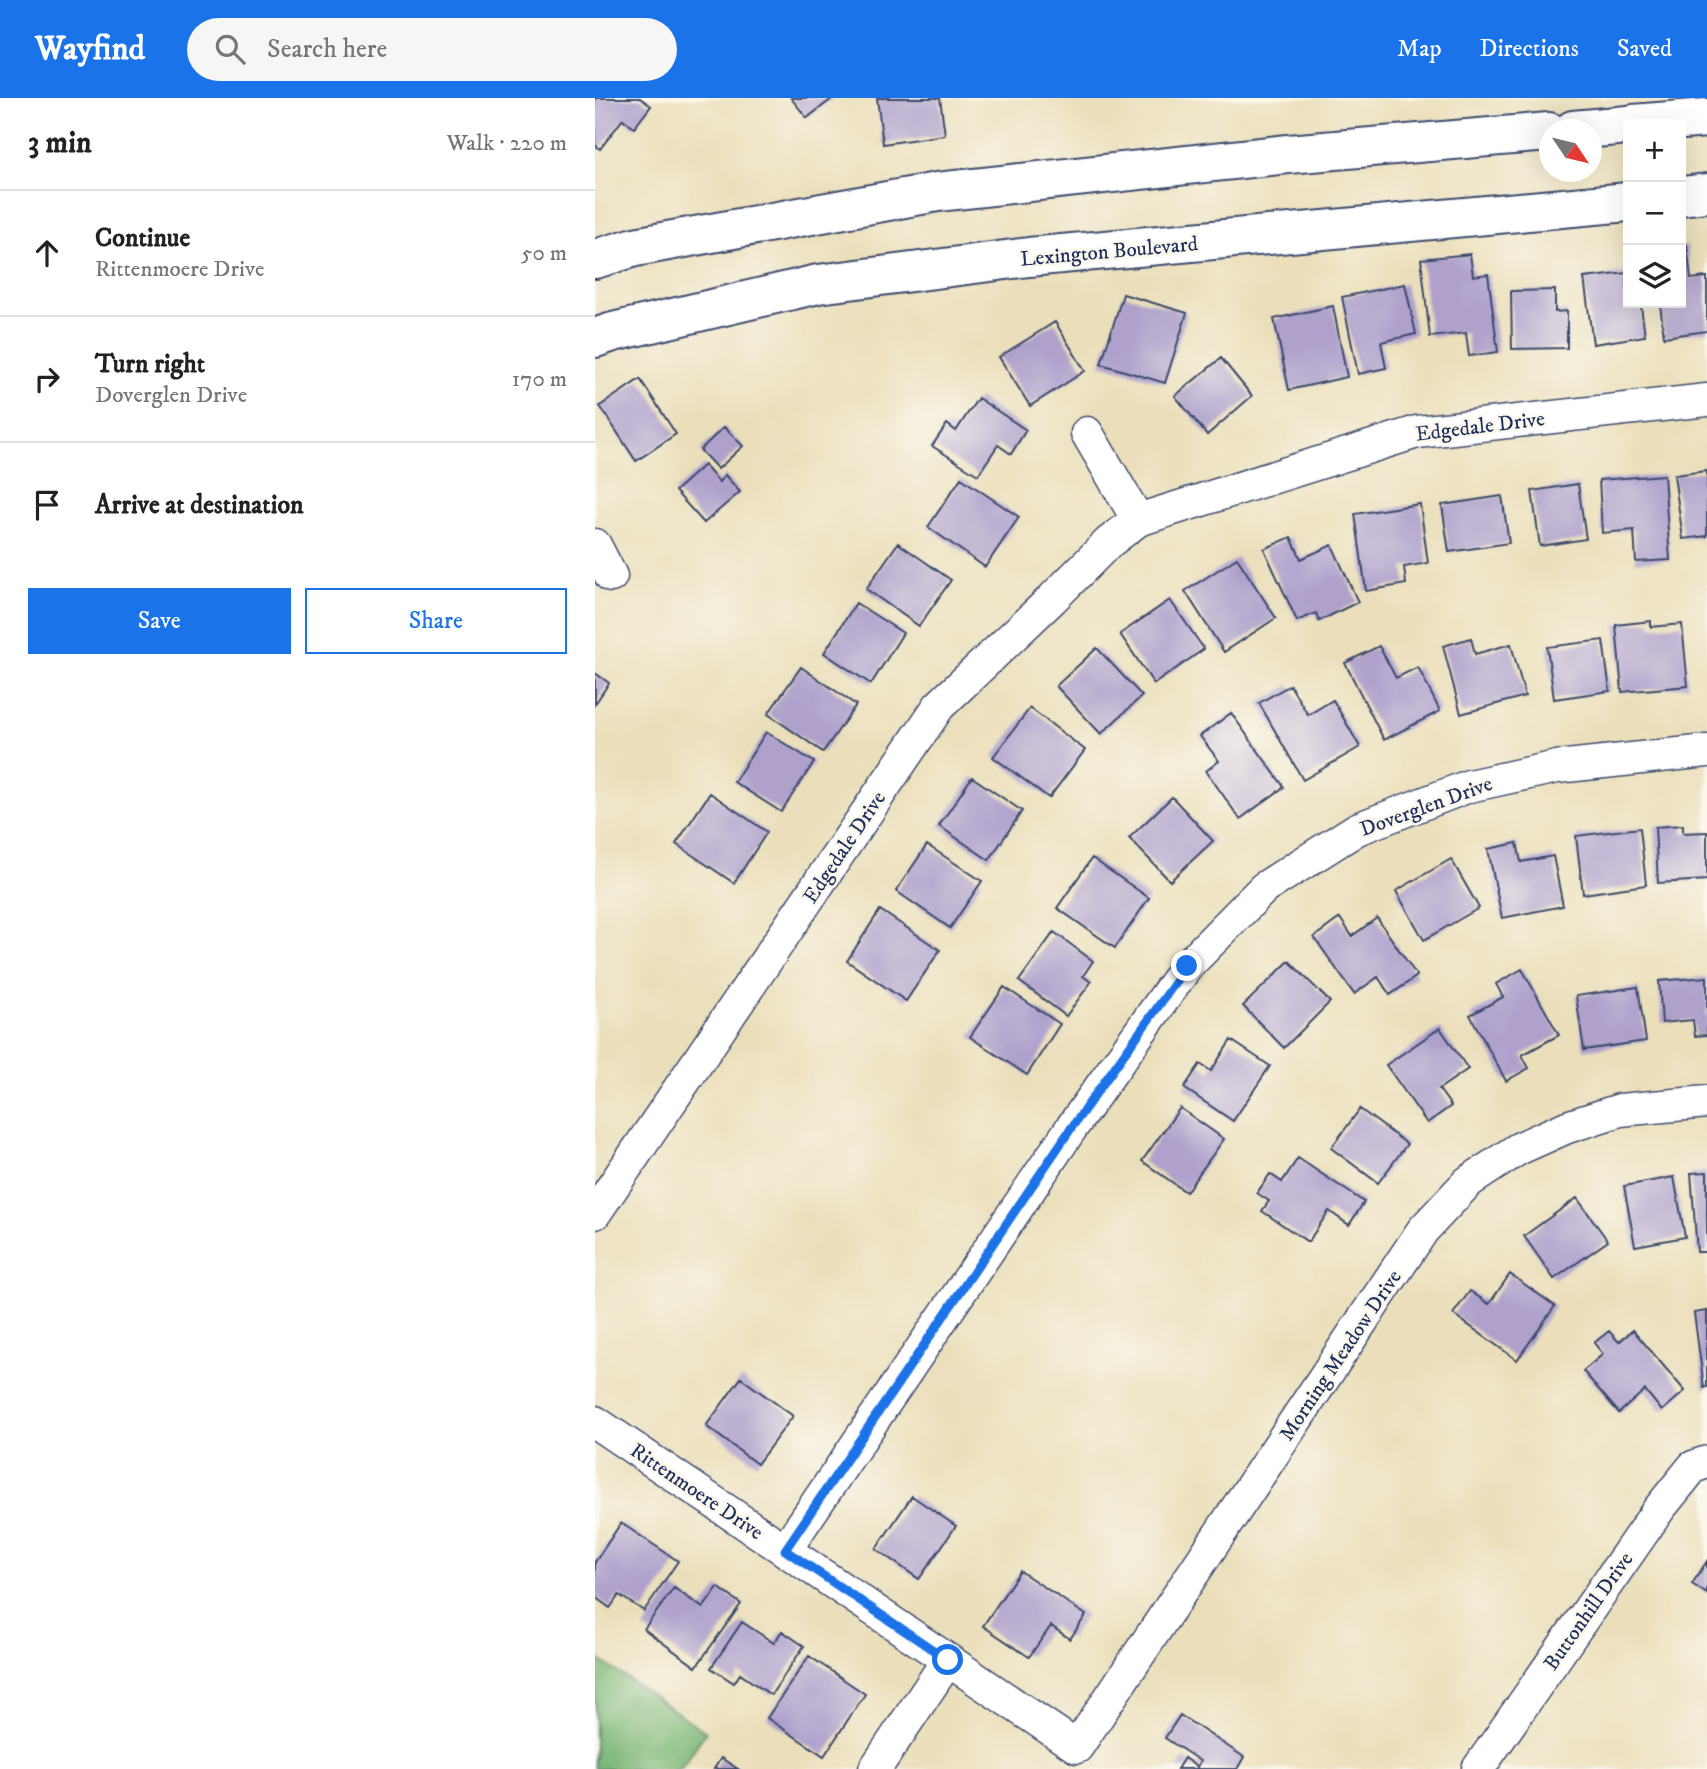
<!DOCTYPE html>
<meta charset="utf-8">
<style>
:root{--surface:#fff;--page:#f6f6f6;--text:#222;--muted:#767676;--line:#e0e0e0;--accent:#1a73e8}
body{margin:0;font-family:"IM FELL DW Pica",serif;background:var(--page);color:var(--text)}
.controls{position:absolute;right:21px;top:21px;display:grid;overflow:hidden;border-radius:0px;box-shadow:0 7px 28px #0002}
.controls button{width:63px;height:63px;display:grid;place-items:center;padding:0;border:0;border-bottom:2px solid var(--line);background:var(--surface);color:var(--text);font:35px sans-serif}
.compass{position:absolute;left:944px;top:21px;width:63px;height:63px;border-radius:50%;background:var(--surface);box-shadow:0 7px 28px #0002;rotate:125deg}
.stop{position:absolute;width:21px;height:21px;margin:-16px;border:5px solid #1a73e8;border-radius:50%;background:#fff}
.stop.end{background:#1a73e8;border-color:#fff;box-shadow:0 2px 7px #0008}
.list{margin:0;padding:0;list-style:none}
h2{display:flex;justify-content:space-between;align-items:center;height:91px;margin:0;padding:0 28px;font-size:30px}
h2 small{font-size:23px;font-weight:400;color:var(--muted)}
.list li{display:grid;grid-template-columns:46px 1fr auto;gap:21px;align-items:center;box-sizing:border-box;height:126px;padding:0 28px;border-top:2px solid var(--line)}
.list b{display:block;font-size:26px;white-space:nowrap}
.list p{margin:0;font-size:23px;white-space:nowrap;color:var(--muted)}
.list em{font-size:23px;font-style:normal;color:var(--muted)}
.actions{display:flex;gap:14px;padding:21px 28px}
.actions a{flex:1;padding:16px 0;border:2px solid var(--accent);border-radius:0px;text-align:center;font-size:24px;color:var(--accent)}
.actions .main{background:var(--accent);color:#fff}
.icon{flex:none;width:38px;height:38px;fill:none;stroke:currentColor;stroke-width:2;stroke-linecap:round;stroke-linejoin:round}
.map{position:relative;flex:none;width:1112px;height:1671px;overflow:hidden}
header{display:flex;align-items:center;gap:42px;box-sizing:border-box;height:98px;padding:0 35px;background:var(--accent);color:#fff}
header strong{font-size:33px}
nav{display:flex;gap:38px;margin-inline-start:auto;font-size:24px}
.search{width:490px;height:63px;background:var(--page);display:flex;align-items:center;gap:18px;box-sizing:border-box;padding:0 24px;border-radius:38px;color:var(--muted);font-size:26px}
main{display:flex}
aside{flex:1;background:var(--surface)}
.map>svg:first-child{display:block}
.forest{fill:#7eb878;stroke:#4c746b;stroke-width:2}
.building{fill:#afa1cc}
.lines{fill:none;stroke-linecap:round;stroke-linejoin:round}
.minor-casing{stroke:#3a496c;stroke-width:35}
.tertiary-casing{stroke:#3a496c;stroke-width:42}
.minor{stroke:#fff;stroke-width:32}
.tertiary{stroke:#fff;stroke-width:38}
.route{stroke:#1a73e8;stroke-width:9}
.labels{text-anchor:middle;stroke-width:5;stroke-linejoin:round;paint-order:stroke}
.street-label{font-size:21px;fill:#1b2f5e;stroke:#fbf7ec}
</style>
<header>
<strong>Wayfind</strong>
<div class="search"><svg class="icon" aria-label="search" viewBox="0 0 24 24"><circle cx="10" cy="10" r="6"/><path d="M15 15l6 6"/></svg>Search here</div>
<nav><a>Map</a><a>Directions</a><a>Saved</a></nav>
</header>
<main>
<aside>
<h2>3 min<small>Walk · 220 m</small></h2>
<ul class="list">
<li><svg class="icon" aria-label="ahead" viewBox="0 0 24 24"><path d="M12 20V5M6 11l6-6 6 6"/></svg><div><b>Continue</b><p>Rittenmoere Drive</p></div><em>50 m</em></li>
<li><svg class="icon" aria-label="right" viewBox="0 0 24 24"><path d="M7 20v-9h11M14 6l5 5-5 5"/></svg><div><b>Turn right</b><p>Doverglen Drive</p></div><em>170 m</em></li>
<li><svg class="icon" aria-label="arrive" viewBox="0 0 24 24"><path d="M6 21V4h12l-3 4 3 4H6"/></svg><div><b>Arrive at destination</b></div></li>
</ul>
<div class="actions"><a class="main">Save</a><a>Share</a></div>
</aside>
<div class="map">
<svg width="1112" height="1671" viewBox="0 0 1112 1671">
<rect width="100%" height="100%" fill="#fbf7ec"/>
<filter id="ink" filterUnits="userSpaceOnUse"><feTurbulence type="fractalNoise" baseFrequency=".0143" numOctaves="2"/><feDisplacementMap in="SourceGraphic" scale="14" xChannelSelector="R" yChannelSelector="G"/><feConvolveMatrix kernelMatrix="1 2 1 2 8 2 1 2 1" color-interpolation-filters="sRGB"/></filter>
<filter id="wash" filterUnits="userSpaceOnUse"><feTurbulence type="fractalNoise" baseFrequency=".00686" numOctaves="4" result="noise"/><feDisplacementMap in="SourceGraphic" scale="28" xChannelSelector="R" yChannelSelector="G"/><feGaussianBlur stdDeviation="1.57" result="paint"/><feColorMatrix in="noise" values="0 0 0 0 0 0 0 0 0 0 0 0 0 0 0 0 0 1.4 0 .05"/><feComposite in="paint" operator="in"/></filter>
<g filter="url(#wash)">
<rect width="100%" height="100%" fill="#ebdfbb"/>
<path class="forest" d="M0,1559L111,1634L85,1671H0Z"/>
<g id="blocks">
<path class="building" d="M0,0H45L56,8L39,30L28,21L5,51L0,47Z
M196,0H238L212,20Z
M282,0H345L350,37L288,46Z
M1092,147L1096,181L1112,179V233L1069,239L1065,205H1086V148Z
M875,156L878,178L893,176L903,254L874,258L871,235L835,239L826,161Z
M1032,175L1033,205H1036V210L1046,208L1050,238L998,246L989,180Z
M810,186L821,236L786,244L791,270L763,276L747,199Z
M960,192V214L972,213V250L917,251L916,193Z
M528,196L592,215L570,285L506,266Z
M738,208L752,279L694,292L679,221Z
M460,224L490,273L435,308L404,259Z
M626,260L657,298L612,337L580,298Z
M45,281L81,336L41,363L5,308Z
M383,300L431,332L416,356L403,347L383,377L337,348L352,326L361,333Z
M129,329L148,348L123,371L105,352Z
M109,367L124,384L130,377L145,394L109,425L80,393Z
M1112,373V438L1088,441L1079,377Z
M1069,377L1075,462L1041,464L1039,432L1007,435L1004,382Z
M366,380L424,419L390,469L333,429Z
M983,386L991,441L945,448L937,393Z
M907,398L914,445L854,454L847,407Z
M825,406L833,465L809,469L811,486L771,493L760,416Z
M696,439L706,461L737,447L763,504L724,523L721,515L702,523L669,451Z
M303,445L356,482L324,528L271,491Z
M642,460L681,520L629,554L590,493Z
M575,502L609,551L559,586L525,536Z
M261,505L308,535L276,586L229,555Z
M1056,523V529L1087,526L1093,588L1027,594L1021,527Z
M876,540L880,556L916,546L930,598L866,616L848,548Z
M1008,542L1015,593L959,601L952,549Z
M784,548L801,580L823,569L845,613L789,642L750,565Z
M502,550L547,598L506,636L461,588Z
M206,569L261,607L228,654L173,616Z
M0,575L14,585L0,606Z
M695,587L713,617L738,602L765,649L708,682L664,605Z
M435,610L490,652L454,700L398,659Z
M636,615L689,689L645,721L611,673L624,663L605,638Z
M171,634L219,664L186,714L139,684Z
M377,679L427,713L394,762L344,728Z
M115,695L172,734L139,785L81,746Z
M577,699L618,743L575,783L534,740Z
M1088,727V735L1112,734V782L1063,785L1060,729Z
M1045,730L1051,787L988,796L981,738Z
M922,745L926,764L958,758L968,808L907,820L893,751Z
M332,747L387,783L355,830L301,793Z
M497,760L554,800L520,850L462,810Z
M856,761L884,810L829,842L801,793Z
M285,812L345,852L311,903L252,863Z
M745,820L757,838L782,820L822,878L795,897L783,879L759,896L719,839Z
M459,834L498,863L488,878L496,884L471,918L424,883Z
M694,863L735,904L689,950L648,908Z
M927,871L964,937L927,957L934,970L911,983L875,917L908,899L901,886Z
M1112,879V937L1100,938L1098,922L1067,925L1064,883Z
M409,889L465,926L432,977L375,939Z
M1043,889L1051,943L989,952L981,898Z
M845,930L873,971L844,991L856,1008L832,1025L791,967Z
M636,942L675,968L638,1023L589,990L605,966L616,973Z
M585,1010L629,1041L591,1094L547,1063Z
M765,1011L812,1046L783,1085L736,1050Z
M703,1060L769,1104L754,1127L734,1113L713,1144L667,1113L674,1103L662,1095L675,1076L687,1084Z
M1112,1074V1154H1102L1096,1075Z
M1079,1079L1090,1139L1040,1148L1029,1088Z
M982,1100L1013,1143L959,1181L929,1138Z
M915,1176L960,1208L922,1262L858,1216L875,1193L894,1206Z
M1112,1213V1289L1109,1290L1099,1215Z
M1038,1232L1090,1293L1067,1313L1050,1292L1024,1315L988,1273L1008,1256L999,1245L1014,1233L1024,1244Z
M146,1280L198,1318L162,1366L111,1328Z
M317,1398L361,1428L324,1481L281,1451Z
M26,1425L83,1463L49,1513L24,1497L15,1510L0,1499V1464Z
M1112,1463V1496L1097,1486Z
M425,1473L491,1517L475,1541L456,1528L434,1559L388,1528Z
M123,1489L146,1506L101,1569L49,1531L79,1490L108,1510Z
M147,1524L179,1545L187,1533L209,1548L176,1597L145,1576L139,1585L116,1570Z
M214,1558L270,1596L229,1658L172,1620Z
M585,1617L649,1659L642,1671H582L589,1660L602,1669L605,1663L570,1640Z
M126,1660L143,1671H119Z"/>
</g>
</g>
<g filter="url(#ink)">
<use href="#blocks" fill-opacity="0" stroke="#3a496c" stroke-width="2"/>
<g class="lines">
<g class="minor-casing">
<path id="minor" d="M492,335L543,422
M0,447L16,478
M0,1115L344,608L457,501L513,445L543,422L822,334L1112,302
M0,1324L482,1649L828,1132L873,1084L923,1051L972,1029L1025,1012L1112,1004
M190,1452L477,1029L592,868L669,790L762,731L874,688L962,669L1112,653
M280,1671L353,1562
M883,1671L1064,1411L1098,1369L1112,1364"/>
</g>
<g class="tertiary-casing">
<path id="tertiary" d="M1038,26L1112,20
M978,32L1033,27
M1086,98L1112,95
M0,161L40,149L342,94L693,56L954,34
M0,240L18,234L223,186L356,169L434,159L1033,104"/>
</g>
<use href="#minor" class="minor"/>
<use href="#tertiary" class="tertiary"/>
</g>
</g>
<g class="lines" filter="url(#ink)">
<path class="route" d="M353,1562L190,1452L477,1029L592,868"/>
</g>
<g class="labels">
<g class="street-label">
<text transform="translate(514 153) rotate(-5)" y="7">Lexington Boulevard</text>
<text transform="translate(885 328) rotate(-7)" y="7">Edgedale Drive</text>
<text transform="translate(831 708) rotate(-20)" y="7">Doverglen Drive</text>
<text transform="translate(249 749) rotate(-56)" y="7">Edgedale Drive</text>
<text transform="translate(745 1257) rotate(-56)" y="7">Morning Meadow Drive</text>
<text transform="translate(102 1393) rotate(34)" y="7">Rittenmoere Drive</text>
<text transform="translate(993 1513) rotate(-55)" y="7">Buttonhill Drive</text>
</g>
</g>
</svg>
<div class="controls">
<button>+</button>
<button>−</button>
<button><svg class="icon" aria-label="layers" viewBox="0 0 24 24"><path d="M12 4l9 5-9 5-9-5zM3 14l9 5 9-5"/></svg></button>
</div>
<svg class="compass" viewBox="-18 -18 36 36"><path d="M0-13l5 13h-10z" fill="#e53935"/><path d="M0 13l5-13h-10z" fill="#767676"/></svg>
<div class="stop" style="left:353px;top:1562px"></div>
<div class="stop end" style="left:592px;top:868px"></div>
</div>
</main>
